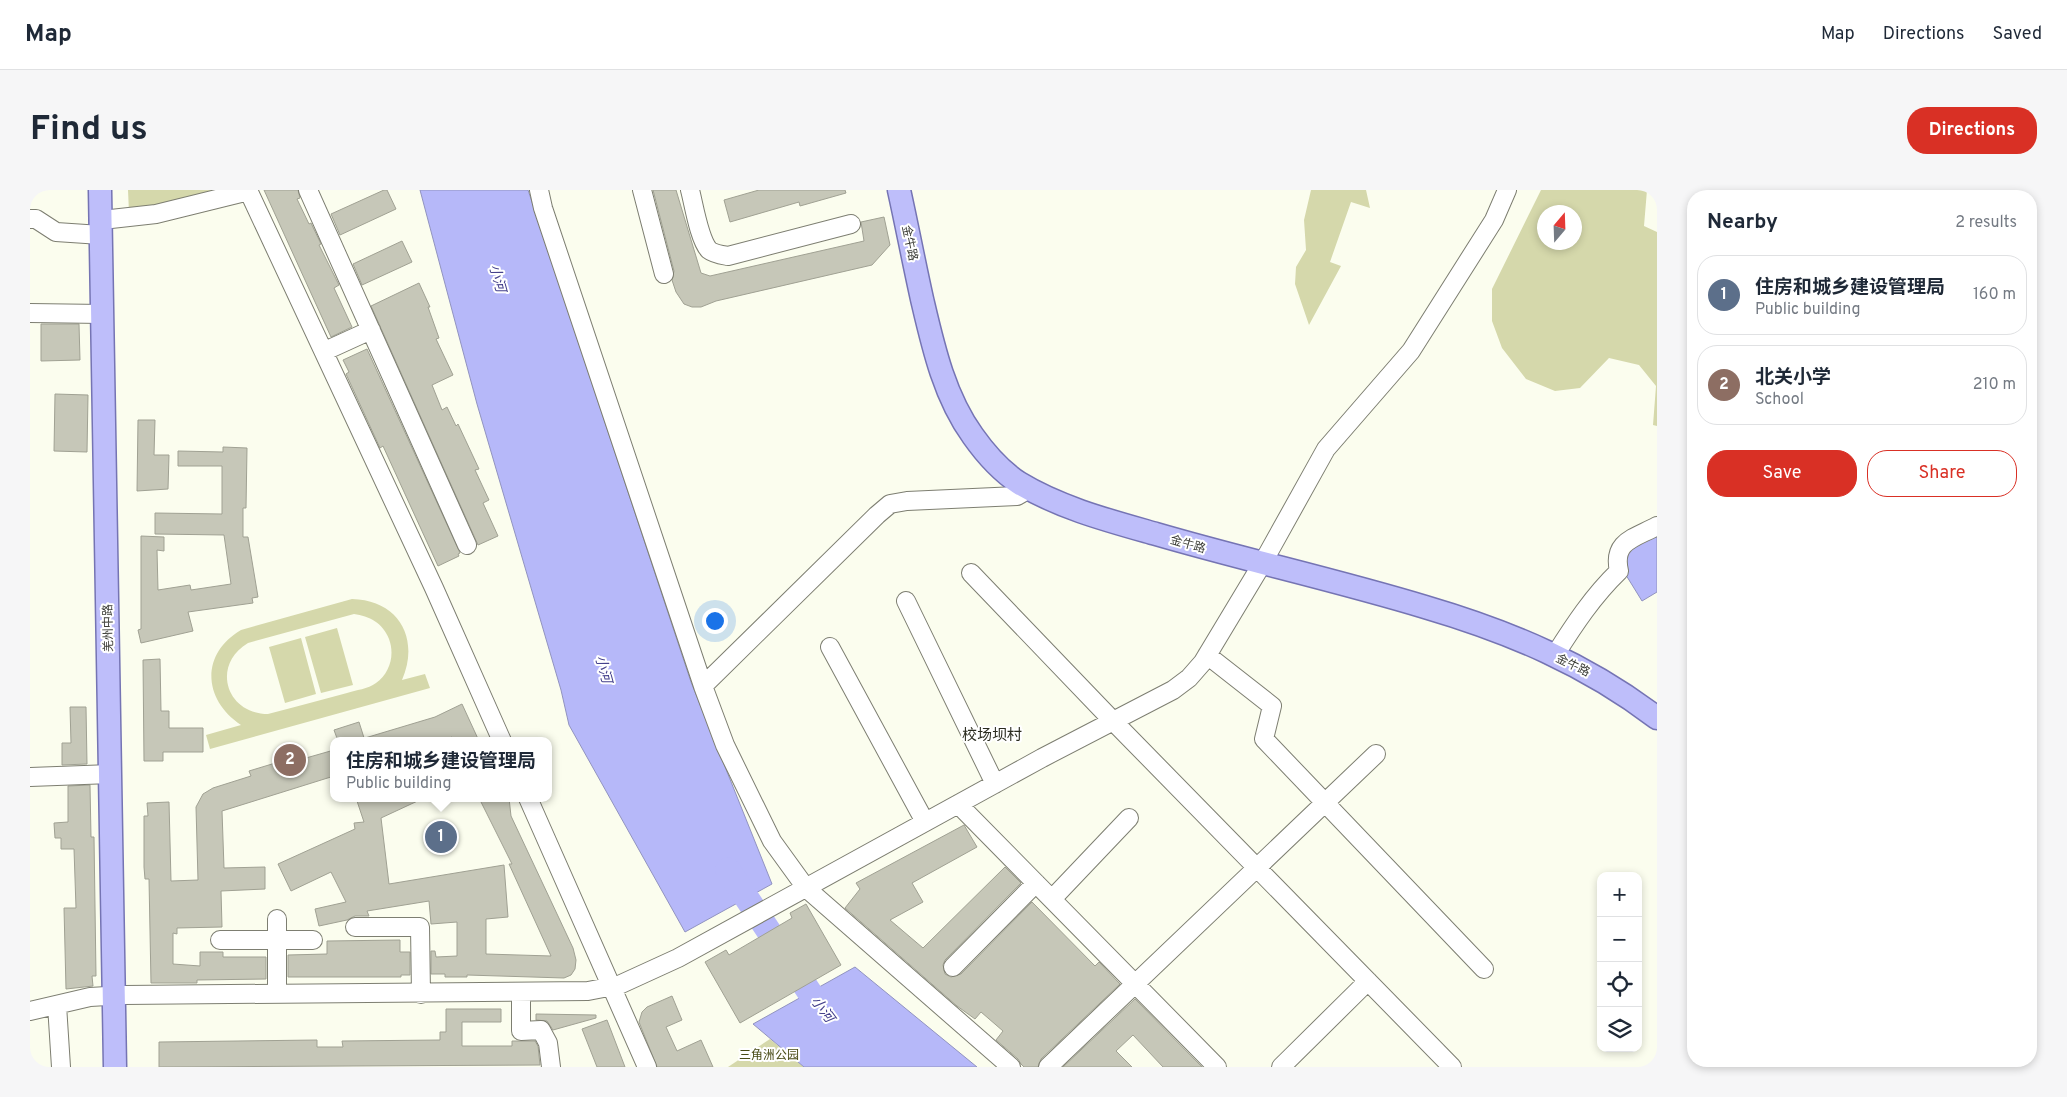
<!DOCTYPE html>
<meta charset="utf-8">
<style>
:root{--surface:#fff;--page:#f6f6f7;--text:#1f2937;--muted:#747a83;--line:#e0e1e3;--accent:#d93025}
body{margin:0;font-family:Overpass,"Noto Sans SC",sans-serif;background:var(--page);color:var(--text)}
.controls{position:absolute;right:15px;bottom:15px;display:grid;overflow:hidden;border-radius:10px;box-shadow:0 2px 8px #0003}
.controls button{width:45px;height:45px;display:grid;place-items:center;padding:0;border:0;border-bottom:1px solid var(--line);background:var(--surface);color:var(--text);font:25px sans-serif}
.compass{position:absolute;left:1507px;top:15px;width:45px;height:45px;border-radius:50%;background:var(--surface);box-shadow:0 2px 8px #0003;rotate:19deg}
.you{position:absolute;left:684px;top:430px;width:18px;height:18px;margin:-12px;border:4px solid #fff;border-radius:50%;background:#1a73e8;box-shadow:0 0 0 8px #1a73e833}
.badge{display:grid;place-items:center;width:32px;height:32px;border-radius:50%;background:var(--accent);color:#fff;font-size:16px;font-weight:700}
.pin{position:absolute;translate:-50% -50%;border:2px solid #fff;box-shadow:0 1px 5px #0006}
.popup{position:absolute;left:300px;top:547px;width:222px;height:65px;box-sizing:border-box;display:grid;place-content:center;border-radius:10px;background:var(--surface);filter:drop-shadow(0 1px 4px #0005);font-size:16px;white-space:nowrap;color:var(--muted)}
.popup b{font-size:19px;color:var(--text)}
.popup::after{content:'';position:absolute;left:50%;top:100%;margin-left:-10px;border:10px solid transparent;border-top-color:var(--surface)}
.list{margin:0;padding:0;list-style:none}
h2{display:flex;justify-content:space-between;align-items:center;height:65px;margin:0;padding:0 20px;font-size:21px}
h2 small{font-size:16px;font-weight:400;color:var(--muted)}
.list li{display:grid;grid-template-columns:32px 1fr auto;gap:15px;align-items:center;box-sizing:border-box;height:80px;margin:0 10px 10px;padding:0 10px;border:1px solid var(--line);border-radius:20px}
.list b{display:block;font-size:19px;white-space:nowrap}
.list p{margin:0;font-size:16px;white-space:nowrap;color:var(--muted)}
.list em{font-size:16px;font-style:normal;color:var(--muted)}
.actions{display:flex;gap:10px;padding:15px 20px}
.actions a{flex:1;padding:11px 0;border:1px solid var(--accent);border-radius:20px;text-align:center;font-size:18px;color:var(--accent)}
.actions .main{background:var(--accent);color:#fff}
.icon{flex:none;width:28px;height:28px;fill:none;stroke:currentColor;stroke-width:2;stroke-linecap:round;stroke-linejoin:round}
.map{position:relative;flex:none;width:1627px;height:877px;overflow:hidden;border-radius:20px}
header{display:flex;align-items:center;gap:30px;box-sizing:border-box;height:70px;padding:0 25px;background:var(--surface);border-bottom:1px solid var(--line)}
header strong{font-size:24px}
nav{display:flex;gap:28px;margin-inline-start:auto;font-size:18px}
.intro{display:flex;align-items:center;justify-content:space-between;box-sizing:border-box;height:120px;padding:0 30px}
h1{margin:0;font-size:35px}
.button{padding:12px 22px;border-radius:20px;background:var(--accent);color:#fff;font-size:18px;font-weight:700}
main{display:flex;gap:30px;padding:0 30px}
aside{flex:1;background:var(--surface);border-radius:20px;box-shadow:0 2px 8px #0003}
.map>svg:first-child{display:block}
.green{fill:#d5d8ab;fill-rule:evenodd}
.water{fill:#b6b8f9;stroke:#9193bf}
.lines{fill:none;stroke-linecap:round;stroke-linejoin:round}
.river{stroke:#b6b8f9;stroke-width:25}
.building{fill:#c6c7b8;stroke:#a0a193}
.minor-casing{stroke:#7d7e71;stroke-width:20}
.major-casing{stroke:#7574b3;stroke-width:25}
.minor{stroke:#fff;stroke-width:18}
.major{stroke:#bebefa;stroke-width:22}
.labels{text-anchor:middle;stroke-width:4;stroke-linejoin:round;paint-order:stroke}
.street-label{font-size:12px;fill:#3c3d37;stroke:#fff}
.park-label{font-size:12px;fill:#494b16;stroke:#fff}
.water-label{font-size:14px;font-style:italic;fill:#45418c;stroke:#fff}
.quarter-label{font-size:15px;fill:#2a2b1f;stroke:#fff}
</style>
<header>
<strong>Map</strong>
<nav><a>Map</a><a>Directions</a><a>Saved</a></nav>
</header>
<div class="intro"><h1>Find us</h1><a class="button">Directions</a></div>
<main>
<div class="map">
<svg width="1627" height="877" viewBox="0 0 1627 877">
<rect width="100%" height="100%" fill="#fbfdee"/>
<path class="green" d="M98,0H202L99,23Z
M1281,0H1336L1340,18L1321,12L1300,72L1311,76L1279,135L1265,94L1266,77L1276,60L1274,30Z
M1511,0H1617L1614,36L1627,42V236L1623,235L1626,196L1609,175L1579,168L1550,198L1525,201L1496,189L1472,158L1462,131V99ZM1514,22H1544V52H1514Z
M322,409C369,410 390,449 372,490L395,484L400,498L180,559L176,545L211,535C173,510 170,464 211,440ZM324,424C339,426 353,433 359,449C365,465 360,483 346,493C338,499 326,500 317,503C291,510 265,517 238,524C196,524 181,475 218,453Z
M307,438L323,495L291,503L275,447Z
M271,448L286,504L255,513L239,457Z
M740,849L774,877H698Z"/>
<path class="water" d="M390,0H498L661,492L742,694L655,742L539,535L531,500L447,214Z
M1627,342V402L1612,411L1591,377L1592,364Z
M825,777L947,877H774L723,834Z"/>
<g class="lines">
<path class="river" d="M698,680L798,830"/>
</g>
<path class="building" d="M234,0H268L270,8L267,9L279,34L281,33L291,54L289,55L309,95L304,98L322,137L301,147Z
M354,0H357L366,19L310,45L301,24Z
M623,0H646L671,83L680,86L834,51L831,32L854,27L860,55L842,75L686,111L671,117H662L654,114L646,102L642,90L644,81Z
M729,0H815L816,3L770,16L769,12L700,32L694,10Z
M372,51L382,72L332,95L323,74Z
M389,93L400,117H398L409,148L406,149L423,185L402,195L412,220L417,217L426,236L428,234L449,279L445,280L459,310L453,313L468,346L448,355L341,116Z
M11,134H49L50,170L11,171Z
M337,159L430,363L428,364L429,366L408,376L353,256L350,258L316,184L319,182L313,170Z
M25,204L58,205L57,262L24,261Z
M108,230H125L124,265H139L138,299L107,301Z
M193,257L217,258L216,318H213V347H218L228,407L222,408L223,413L158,422L163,441L111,453L108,440L111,439V346L134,347V361L127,360L128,400L160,395L161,400L201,394L194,345L125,344V323L192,324V276H148V261L193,262Z
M130,469L131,521H139V538H173V562H133V571H114L113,470Z
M432,514L449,551H424L422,547L410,551H336L335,548L405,527Z
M40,517H56L57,574L32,575V553H41Z
M329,532L335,551H308L304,540Z
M304,560V586L192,621L194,678L235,677V699L191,701L192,737L147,738V744L143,743V774L170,776V762H193V767H236V789L167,790V793H121L119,689H115L114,677V626H118L117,613L139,612L141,691L168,690L166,617L173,604L183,598L221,586L219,581L275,564L276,568Z
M60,595L61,647H64L66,786H62L63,796L36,799L34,718H46L44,659H31V648H25L24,633L38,632V596Z
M326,608H394L351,628L359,694L474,675L478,727L456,729V764L521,766L479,674H482L449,608H479L481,626L543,758L546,770L545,779L541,785L534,788L437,785V787H415V784H401V761H405L406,767L427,766V732L401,734L399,711L337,721L339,726H325L317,730L289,736L285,719L316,712L301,682L261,701L248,674L325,639L324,633L334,632Z
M934,635L947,657L882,693L893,712L860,730L893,758L975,677L991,693L915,770L913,775L915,784L921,787L931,784L1002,712L1065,776L1069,772L1090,794L1011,869L1008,877H994L991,874L988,869L966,850L973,841L951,822L945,829L927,816L815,718L830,699L826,693Z
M776,714L811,775L710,833L675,772L696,760L699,765L762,728L760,723Z
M370,750V762H380V785H371V787H258V765L297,764V751Z
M642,806L652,830L636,837L647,861L671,850L683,877H627L609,832L612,822L617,817Z
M1105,809L1172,877H1133L1103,845L1086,861L1102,877H1033Z
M416,819H471V832H432V856H482V851H505L508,856L510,875L129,877V852L287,850V857H313L312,851L410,850V842H416Z
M506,824L566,825V828L523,840L517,831L506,830Z
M577,830L595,877H567L552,839Z"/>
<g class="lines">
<g class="minor-casing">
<path id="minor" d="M218,0L404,398L472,551
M278,0L437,355
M509,0L513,18L673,496L695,555L742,651L776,698L981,877
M612,0L634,84
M660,0C664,15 669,49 679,60C684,64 692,65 698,66L821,34
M0,29H6L26,42L71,45
M81,29L126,24L219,1
M0,123L73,124
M295,161L341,140
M941,383L1083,531L1422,877
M876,411L965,594
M800,457L895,632
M1177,465L1242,516L1234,549L1454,779
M1525,465C1544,435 1563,406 1589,381C1582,351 1605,348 1627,336
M673,496L847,325L860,314L877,311L987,306L999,299
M0,587L81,584
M498,608L617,877
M928,614L1187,877
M1022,709L1099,628
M247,729V804
M325,737H390L391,804
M190,750H283
M923,777L1006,693
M491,802V841L511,840L518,853L521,877
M27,815L31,877
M0,821L60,807L94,805L558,801L589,795L648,768L1012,568L1143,500L1159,488L1173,472L1232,374L1296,259L1381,161L1464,30L1477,0
M1018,877L1346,564
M1251,877L1338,791"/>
</g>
<g class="major-casing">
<path id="major" d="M70,0L85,877
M869,0C877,36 884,73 892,109C903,156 914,206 943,246C955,263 971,281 989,293C1030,318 1080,331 1126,344C1215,370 1306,390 1395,417C1480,442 1556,474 1627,528"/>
</g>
<use href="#minor" class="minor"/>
<use href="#major" class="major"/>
</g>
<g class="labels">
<g class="street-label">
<text transform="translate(880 53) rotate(78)" y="4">金牛路</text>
<text transform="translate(1158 354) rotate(16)" y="4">金牛路</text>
<text transform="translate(78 438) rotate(-91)" y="4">羌州中路</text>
<text transform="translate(1543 475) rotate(26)" y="4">金牛路</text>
</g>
<g class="park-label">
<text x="739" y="869">三角洲公园</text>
</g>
<g class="water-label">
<text transform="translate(468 88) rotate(75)" y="5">小河</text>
<text transform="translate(574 479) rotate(75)" y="5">小河</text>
<text transform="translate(793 819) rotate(53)" y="5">小河</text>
</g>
<g class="quarter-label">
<text x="962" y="550">校场坝村</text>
</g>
</g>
</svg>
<div class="controls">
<button>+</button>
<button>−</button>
<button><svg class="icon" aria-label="locate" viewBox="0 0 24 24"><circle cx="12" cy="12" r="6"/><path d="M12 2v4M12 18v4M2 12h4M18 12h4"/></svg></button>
<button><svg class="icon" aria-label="layers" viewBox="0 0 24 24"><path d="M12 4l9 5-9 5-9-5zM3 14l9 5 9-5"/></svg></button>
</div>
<svg class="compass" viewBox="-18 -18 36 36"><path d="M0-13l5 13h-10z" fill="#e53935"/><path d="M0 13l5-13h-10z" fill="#747a83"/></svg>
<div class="you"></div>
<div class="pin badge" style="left:411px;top:647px;background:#5c6f8a">1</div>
<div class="popup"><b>住房和城乡建设管理局</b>Public building</div>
<div class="pin badge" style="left:260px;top:570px;background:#8d6e63">2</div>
</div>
<aside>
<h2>Nearby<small>2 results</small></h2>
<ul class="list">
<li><span class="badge" style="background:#5c6f8a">1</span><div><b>住房和城乡建设管理局</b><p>Public building</p></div><em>160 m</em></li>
<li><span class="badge" style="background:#8d6e63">2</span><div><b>北关小学</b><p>School</p></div><em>210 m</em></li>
</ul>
<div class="actions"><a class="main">Save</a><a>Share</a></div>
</aside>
</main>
